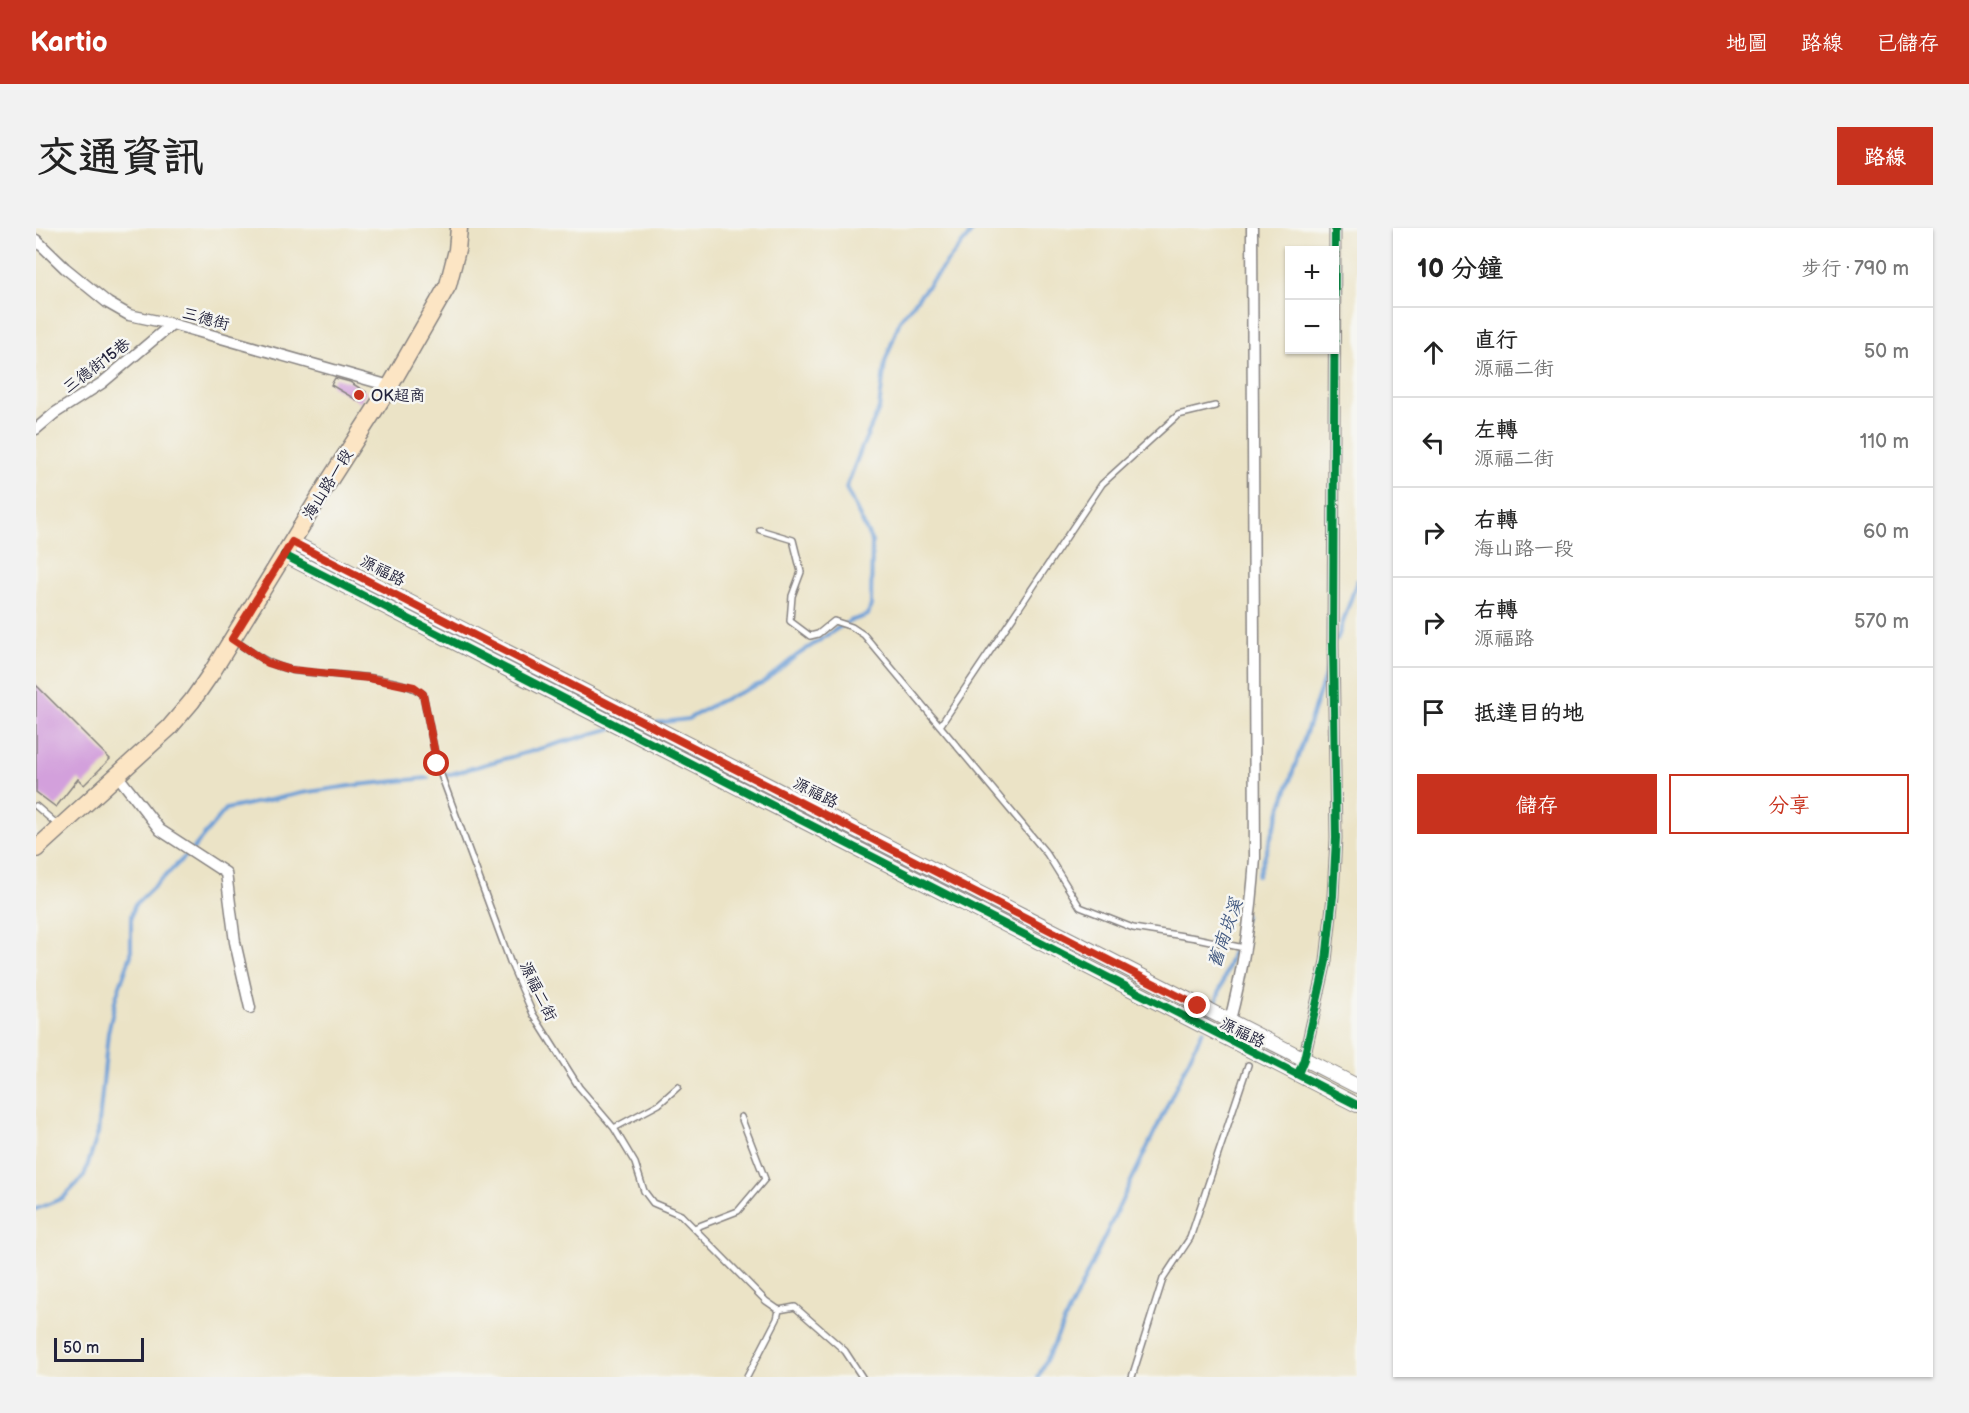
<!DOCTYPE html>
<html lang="zh-TW">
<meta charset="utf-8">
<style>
:root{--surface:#fff;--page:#f2f2f2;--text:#222;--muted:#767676;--line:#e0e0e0;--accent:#c8321e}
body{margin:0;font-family:"Balsamiq Sans","LXGW WenKai TC",sans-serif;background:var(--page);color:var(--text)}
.controls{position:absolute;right:18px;top:18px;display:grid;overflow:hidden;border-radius:0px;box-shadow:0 2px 4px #0004}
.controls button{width:54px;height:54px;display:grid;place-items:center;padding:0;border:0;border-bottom:2px solid var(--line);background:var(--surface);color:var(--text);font:30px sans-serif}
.scale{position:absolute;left:18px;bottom:15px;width:90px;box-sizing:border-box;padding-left:6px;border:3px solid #22223b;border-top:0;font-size:16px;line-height:21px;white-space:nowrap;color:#22223b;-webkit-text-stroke:4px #f6f6f2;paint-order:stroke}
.stop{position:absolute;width:18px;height:18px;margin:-14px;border:4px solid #c8321e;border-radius:50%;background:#fff}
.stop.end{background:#c8321e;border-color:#fff;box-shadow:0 2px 6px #0008}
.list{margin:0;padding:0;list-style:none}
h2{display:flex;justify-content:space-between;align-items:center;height:78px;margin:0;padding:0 24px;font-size:26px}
h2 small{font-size:20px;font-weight:400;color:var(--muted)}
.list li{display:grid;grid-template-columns:39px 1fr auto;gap:18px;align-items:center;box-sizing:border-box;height:90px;padding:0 24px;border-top:2px solid var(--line)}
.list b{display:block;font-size:22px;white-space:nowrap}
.list p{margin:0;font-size:20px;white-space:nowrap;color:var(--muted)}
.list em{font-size:20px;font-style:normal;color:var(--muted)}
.actions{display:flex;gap:12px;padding:18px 24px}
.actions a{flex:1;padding:14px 0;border:2px solid var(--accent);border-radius:0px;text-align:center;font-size:21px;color:var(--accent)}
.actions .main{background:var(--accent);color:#fff}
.icon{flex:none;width:33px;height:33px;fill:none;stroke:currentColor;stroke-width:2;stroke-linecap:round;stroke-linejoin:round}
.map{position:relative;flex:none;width:1321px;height:1149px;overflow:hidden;border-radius:0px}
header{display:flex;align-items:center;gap:36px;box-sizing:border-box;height:84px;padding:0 30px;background:var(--accent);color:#fff}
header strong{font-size:28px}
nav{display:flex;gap:33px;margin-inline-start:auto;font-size:21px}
.intro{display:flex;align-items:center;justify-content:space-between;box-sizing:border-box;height:144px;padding:0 36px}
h1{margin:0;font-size:42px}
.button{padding:15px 27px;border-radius:0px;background:var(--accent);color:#fff;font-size:21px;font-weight:700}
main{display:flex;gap:36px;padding:0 36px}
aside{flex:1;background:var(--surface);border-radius:0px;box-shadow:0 2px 4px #0004}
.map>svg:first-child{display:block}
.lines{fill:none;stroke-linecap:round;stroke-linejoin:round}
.stream{stroke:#6a9dd5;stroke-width:4}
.building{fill:#d3a0dc}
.service-casing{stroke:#868280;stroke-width:8}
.minor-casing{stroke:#868280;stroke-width:13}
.tertiary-casing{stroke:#868280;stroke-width:16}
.secondary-casing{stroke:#868280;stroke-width:19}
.service{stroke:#fff;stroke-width:5}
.minor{stroke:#fff;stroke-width:10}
.tertiary{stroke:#fff;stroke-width:14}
.secondary{stroke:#fce5c4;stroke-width:16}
.cycleway-casing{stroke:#f6f6f2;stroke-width:11}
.cycleway{stroke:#00873e;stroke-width:8}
.route{stroke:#c8321e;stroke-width:8}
.poi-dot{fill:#c8321e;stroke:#f6f6f2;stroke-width:2}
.labels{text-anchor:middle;stroke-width:5;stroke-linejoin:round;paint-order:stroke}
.street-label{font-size:16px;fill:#22223b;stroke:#f6f6f2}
.poi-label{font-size:16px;fill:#22223b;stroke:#f6f6f2;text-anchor:start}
.water-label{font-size:18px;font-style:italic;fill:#425980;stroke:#f6f6f2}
</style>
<header>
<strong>Kartio</strong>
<nav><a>地圖</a><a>路線</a><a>已儲存</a></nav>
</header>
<div class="intro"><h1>交通資訊</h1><a class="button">路線</a></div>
<main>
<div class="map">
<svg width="1321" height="1149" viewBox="0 0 1321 1149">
<rect width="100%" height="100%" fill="#f6f6f2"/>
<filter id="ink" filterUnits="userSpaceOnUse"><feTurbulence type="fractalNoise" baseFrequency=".0167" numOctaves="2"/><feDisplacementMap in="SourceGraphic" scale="12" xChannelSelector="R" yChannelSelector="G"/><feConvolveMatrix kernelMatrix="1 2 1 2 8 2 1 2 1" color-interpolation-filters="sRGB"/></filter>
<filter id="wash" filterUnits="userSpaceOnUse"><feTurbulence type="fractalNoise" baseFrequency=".008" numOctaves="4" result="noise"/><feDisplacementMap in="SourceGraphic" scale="24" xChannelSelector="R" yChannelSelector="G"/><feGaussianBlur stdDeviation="1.35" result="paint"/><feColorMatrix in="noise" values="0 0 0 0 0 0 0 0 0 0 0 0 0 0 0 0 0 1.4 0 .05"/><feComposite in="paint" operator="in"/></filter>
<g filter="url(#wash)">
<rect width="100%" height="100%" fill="#ebe3c6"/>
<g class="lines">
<path class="stream" d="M1301,412L1321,353
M620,495L652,491L682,474L726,455L760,428L799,402L814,393L832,387L835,377L836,314L810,260L826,219L843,181L849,134L864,92L939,0
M408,548L577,500
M1222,648L1293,436
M1171,795L1178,780L1209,687
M0,981L27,970L48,948L62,905L72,805L80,769L95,727V688L98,678L156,622L190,581L266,565L321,557L392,550
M1002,1149L1167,802"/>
</g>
<g id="blocks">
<path class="building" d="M299,150L314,154L330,164L324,174L295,157Z
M0,457L74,531L48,557L42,551L20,579L0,564Z"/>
</g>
</g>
<g filter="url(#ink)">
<use href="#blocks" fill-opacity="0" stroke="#868280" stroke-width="1.5"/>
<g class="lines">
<g class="service-casing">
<path id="service" d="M724,302L757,312L765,344L756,368L754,393L774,408L782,406L798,393L816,399L828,407L1011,626L1044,679L1097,700L1160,710L1208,720
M199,413C217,425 234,438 256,442C289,448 362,446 387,466L401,536L475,736L497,786L543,859L578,900L599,935L608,963L617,975L645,987L730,1073L743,1082L759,1079L809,1123L826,1149
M904,498L1066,256L1142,187L1179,178
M0,578L23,598
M578,900L623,876L642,859
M658,1000L702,983L729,951L705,889
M711,1149L741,1091L743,1082
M1096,1149L1127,1051L1154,1010L1212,837"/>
</g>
<g class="minor-casing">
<path id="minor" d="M0,12L29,40L72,75L93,87L136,96L354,158
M0,201L19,185L66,155L136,96
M81,547L124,602L190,645L199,714L214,780
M1189,810C1206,752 1215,691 1219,630L1216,0
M1262,846L1268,831L1290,733L1297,668L1300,610L1297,417L1299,0"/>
</g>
<g class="tertiary-casing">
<path id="tertiary" d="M256,314L1321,858
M248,327L1321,877"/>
</g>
<g class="secondary-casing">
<path id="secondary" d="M0,621L133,500L156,473L176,444L295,250L354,158L412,57L421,22L423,0"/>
</g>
<use href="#service" class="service"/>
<use href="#minor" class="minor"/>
<use href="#tertiary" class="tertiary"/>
<use href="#secondary" class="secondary"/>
<g class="cycleway-casing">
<path id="cycleway" d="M248,327L1321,877
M1262,846L1268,831L1290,733L1297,668L1300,610L1297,417L1299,0"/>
</g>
<use href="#cycleway" class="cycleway"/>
</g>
</g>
<g class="lines" filter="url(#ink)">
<path class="route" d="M401,536L387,466L378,459L333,450L255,442L232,435L196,411L256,314L1162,778"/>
</g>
<circle class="poi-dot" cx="323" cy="167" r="6"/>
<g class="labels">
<g class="street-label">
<text transform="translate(170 90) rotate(15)" y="6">三德街</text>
<text transform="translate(60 137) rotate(-37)" y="6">三德街15巷</text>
<text transform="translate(291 256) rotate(-58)" y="6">海山路一段</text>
<text transform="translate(347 342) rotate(27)" y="6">源福路</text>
<text transform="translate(780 564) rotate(27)" y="6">源福路</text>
<text transform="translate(503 763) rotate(64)" y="6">源福二街</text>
<text transform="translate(1207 804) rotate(26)" y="6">源福路</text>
</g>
<g class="poi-label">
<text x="335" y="173">OK超商</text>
</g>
<g class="water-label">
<text transform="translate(1189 705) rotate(-71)" y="6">舊南崁溪</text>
</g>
</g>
</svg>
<div class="controls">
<button>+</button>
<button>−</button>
</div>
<div class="scale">50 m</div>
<div class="stop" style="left:401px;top:536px"></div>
<div class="stop end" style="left:1162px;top:778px"></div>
</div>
<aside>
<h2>10 分鐘<small>步行 · 790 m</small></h2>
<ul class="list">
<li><svg class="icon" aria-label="ahead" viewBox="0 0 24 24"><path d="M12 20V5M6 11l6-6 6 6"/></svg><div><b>直行</b><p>源福二街</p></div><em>50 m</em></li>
<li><svg class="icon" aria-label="left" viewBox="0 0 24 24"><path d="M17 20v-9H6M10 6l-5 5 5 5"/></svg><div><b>左轉</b><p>源福二街</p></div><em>110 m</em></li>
<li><svg class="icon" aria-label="right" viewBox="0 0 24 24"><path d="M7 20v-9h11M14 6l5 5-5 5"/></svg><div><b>右轉</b><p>海山路一段</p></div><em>60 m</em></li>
<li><svg class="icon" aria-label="right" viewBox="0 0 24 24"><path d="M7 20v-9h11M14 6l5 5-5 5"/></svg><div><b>右轉</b><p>源福路</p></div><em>570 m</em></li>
<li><svg class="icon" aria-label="arrive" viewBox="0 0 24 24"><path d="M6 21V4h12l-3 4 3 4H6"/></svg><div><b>抵達目的地</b></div></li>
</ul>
<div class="actions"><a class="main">儲存</a><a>分享</a></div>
</aside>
</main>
